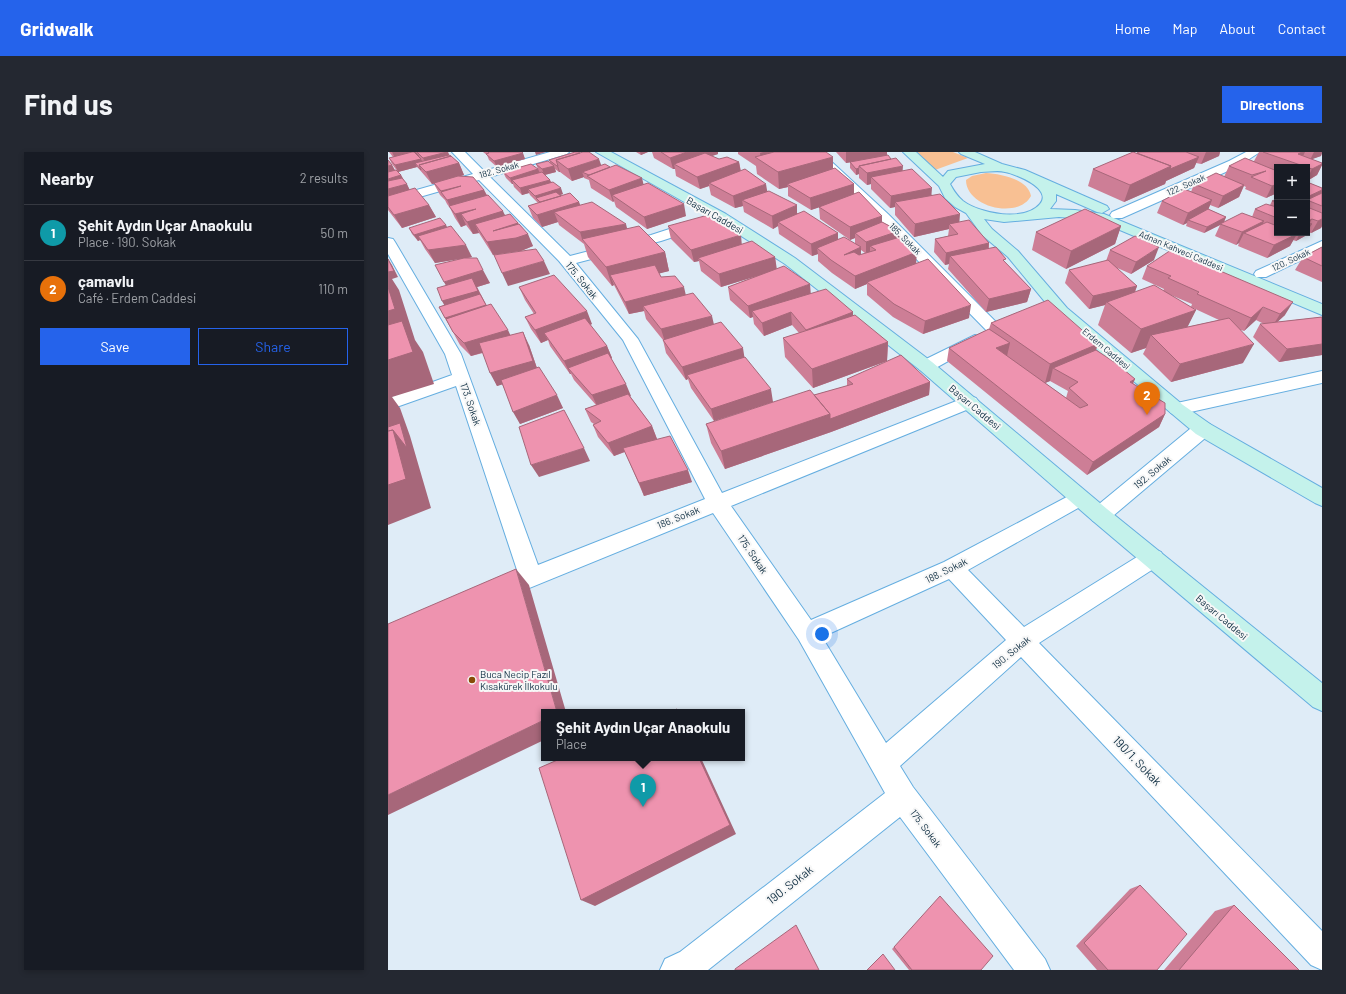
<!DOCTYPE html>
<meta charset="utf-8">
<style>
:root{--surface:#171b24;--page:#242831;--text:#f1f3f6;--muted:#9ea1a6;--line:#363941;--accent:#2563eb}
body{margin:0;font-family:Barlow,sans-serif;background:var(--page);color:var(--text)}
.controls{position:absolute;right:12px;top:12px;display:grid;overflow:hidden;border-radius:0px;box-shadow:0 2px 6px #0003}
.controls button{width:36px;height:36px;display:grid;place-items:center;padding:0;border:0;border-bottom:1px solid var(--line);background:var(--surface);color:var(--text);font:20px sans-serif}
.you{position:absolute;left:434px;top:482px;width:14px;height:14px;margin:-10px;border:3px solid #fff;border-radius:50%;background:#1a73e8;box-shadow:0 0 0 6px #1a73e833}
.badge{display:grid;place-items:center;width:26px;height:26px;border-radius:50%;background:var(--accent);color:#fff;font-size:13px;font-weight:700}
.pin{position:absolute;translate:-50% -33px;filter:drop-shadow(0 1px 2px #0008)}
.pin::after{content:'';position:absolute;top:21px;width:14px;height:12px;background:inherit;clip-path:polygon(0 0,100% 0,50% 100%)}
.popup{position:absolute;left:153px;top:557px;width:204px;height:52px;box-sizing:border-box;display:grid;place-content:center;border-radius:0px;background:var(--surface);filter:drop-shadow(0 1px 3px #0005);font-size:13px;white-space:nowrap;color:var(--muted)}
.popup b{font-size:15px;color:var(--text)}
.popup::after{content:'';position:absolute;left:50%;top:100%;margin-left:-8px;border:8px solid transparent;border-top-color:var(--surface)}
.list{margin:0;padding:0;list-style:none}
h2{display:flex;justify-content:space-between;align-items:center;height:52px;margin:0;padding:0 16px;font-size:17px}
h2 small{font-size:13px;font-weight:400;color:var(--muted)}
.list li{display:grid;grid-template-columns:26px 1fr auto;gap:12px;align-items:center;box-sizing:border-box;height:56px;padding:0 16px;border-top:1px solid var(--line)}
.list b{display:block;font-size:15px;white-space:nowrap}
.list p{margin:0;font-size:13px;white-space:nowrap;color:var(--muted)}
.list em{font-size:13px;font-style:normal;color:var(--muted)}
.actions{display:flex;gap:8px;padding:12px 16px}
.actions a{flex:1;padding:9px 0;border:1px solid var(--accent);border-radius:0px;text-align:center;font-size:14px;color:var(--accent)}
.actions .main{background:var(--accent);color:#fff}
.map{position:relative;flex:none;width:934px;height:818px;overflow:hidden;border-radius:0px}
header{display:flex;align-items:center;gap:24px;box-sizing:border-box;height:56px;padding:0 20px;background:var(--accent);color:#fff}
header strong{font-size:19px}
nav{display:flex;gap:22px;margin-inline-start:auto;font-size:14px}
.intro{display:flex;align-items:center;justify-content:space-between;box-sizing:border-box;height:96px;padding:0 24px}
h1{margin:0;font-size:28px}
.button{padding:10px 18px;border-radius:0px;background:var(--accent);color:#fff;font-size:14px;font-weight:700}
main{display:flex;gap:24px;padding:0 24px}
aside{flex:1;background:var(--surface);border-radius:0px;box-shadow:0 2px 6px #0003}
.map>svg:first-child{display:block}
.green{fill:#f8c093}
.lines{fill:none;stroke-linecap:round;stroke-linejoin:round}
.street-casing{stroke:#65aee0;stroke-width:2}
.secondary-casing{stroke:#65aee0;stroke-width:2}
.street{fill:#fff;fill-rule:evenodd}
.secondary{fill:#c4f2eb;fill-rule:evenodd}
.wall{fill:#cd7e96;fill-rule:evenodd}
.shaded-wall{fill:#a7677a}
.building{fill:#ee93af;stroke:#a7677a}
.poi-dot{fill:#874b07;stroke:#f7f7f7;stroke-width:1.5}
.labels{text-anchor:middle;stroke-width:4;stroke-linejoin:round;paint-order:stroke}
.far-street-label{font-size:9px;fill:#102f43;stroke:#f7f7f7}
.street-label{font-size:10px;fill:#102f43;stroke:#f7f7f7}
.poi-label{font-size:10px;fill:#102f43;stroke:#f7f7f7;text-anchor:start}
.near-street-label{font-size:12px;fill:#102f43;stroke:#f7f7f7}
</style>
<header>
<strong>Gridwalk</strong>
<nav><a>Home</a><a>Map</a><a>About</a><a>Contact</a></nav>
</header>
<div class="intro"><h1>Find us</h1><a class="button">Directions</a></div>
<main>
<aside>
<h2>Nearby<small>2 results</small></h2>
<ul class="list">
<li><span class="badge" style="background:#0f9aa8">1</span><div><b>Şehit Aydın Uçar Anaokulu</b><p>Place · 190. Sokak</p></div><em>50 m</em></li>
<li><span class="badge" style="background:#e8710a">2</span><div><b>çamavlu</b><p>Café · Erdem Caddesi</p></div><em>110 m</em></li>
</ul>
<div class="actions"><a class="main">Save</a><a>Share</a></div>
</aside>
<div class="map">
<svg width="934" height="818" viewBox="0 0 934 818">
<rect width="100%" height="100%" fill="#dfecf7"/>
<path class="green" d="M529,0H565L580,6L547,18Z
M598,21C613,22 640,27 643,44C630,68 578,55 578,28L584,24Z"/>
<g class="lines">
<g class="street-casing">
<path id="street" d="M64,0H77L96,19L162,0H181L179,2L102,25L182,104L263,83L306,69H316L318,72L316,75L273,89L188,111L250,187L334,341L576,246L582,244L588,246L591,250L588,254L343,354L423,468L556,410L692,338L699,341L702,346L699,351L580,418L636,475L757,400L765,397L773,400L776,406L773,412L651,491L934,779V818L923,813L633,505L512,614L525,635L657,807L662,818H626L512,665L320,818H272L277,807L292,800L497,641L411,488L325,361L117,446L109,449L101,446L98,439L101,432L130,421L68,234L0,258V246L64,223L57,202L0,102V86L5,87L7,90L73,202L150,413L317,347L235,188L171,109L91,28L0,54V46L85,22ZM561,427L618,488L498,591L434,485Z
M420,0H433L500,62L612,174L614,177L612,180L606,182L600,180L490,68Z
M858,0H872L849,15L734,66H724L722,63L724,60L841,9Z
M934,89V98L878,125H868L866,122L868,119Z
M587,183L593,185L595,188L593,191L544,218L538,219L532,218L529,214L532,210Z
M934,219V231L789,263L783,261L780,257L783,253L789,251Z
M815,271L822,272L824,277L822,282L719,369L712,371L705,369L702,363L705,357L808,272Z"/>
</g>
<g class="secondary-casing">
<path id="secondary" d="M208,0H223L338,62L407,106L544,210L719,357L934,531V559L925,555L705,369L532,218L397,112L328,68Z
M515,0H528L555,25L560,19L597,12L573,2L571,0H587L614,12L637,18L719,54L721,57L714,61L709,60L668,42V49L662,57L687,58L716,62L934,152V163L708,68L671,65L616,70L596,67L604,77L630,99L679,156L795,253L822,272L934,336V354L927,351L808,282L783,261L667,162L620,105L594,83L578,61L567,55L557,46L551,34ZM593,20C601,20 610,18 617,20C628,22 665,37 652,52C637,70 592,62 575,49C569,44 566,39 562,32L568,25Z"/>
</g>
<use href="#street" class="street"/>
<use href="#secondary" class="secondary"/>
</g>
<path class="wall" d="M1,0H60L61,3L71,11L76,23L73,24L96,38L99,43L117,63L130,71L145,94L133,99L105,103L91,81L85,82L78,73L73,75L67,66L62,56L59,52L57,48L52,43L46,32H44L31,17L29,15L10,20L4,12L1,6L5,5Z
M95,0H134L137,7L109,15L101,8L99,3Z
M248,0H260L253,3Z
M264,0H330V2L323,4L331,7L351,10L353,19L409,61L450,81V87L467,92V86L462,88L432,67L431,55L423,58L400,44V35L391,37L369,22L368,14L350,2V0H438L445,17L466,32V42L494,64V70L511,79V85L528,111L581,166L535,182L505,165L479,143V132L467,137L444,121L430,109V102L424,104L391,82L390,74L385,77L356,60L355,54L347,56L323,43L321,34L312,37L288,24L287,17H285L266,6ZM473,98L477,101L473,103Z
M448,0H499V4L515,19L544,43L571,70L601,91V97L618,111L643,137L639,150L598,160L560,117L561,112L557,113L546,100L547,87L560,84L561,77L526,85L507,63V55L502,56L483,37V32L479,33L471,26V22L468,23L462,16V10L458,11Z
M751,0H832L831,4L813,12L808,11L806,16L778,29L777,32L736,50L700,34L705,17Z
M871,0H934L933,4L923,7L934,11V13L929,23L919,29V15H889V41L878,46L857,37L858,35L856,34L851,45L830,56L822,53L820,57L838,65L836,70L864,65L867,57L882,53L884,49L889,47V81H919L917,84L908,89L905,88L902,94L879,106L850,94L851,91L848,93L827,84L832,73L816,81L798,74L799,71L795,73L769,61L774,49L803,40L806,32L836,25L841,14L866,9Z
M0,8L4,13L7,18L13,23L22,38L41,53L48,65L14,76L0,58Z
M161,8L214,14L255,32L298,64L259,77L228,55L226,49L225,50L203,36L201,28L196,26V25L184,29L172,20H171L167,17L168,20L157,23L175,42L172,43L173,44L191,50L192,53L239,76L277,100L281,119L271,121L273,125L297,143L356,205L385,250L326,269L303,236L300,227L298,228L278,201L275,188L258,167L256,159L241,162L226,133L224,134L200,105L196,92L171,73L170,70L154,75L145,66L140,54L150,51L142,43L141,41L134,43L126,35L125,32H124L118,26L115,20L150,17L148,12L162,10Z
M919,30L934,36V74L933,76L923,81L919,80Z
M58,73L59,76L84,105L80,106L102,131L89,135L99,154L122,183L141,193L149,216L175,256L132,272L114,232L109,234L95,201L83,204L72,193L51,155L56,153L58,133L70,107L47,111L37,97L32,88L30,89L24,82L21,76Z
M280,74L354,92L387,105L388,117L423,142L465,160V164L500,190L499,209L425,236L397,205L395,186L411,181L404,173L376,184L366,172L365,165L362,166L342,148L340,135L371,123L333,135L313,119L311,109L306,110L283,87Z
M733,74L727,92L678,117L644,98L648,80Z
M934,95V130L907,118L915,105Z
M722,98L766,108L743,122L727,115L749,134L747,140L775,139L776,137L754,127L759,114L897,163L889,170L934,165V203L891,210L865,185L872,172H876L868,168L856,179L853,178L855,211L783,230L755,202L758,196L743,201L710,173L717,153L701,157L677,131L681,118L718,109ZM778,141L804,152L803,155L831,168L799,175L808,158Z
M131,135L204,172L202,173L219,194L224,206L223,207L242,244L264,274L269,287L266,288L304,330L256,344L237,300L226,304L210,285L205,273L206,272L203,270L197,257L208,253L186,228L183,222H182L162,194L160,188L153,191L143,177L137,165L146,162L137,148Z
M603,171L710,192L708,198L747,227L745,231L777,262L771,275L699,323L559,209L561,196L601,177ZM662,229L680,239L678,246L657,231Z
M459,227L542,230L541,243L443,280L337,317L323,291L318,272L459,234Z
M752,733L769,818H709L688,794L742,737Z
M846,753L911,818H776L827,759Z
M506,795L593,818H521L504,797Z"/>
<path class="shaded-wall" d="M4,0H28L31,4L9,10Z
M60,0L62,6L38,12L35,6Z
M147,0H158L148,3Z
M252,0H260L253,3Z
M299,0H330V2L292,15L286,12L287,17H285L282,6Z
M375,0H423L373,9L372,1Z
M458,0H499V5L458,11Z
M818,0H832L831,4L813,12Z
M914,0H917L912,10L910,2Z
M926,0H934V1L933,4L922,8Z
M135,1L137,7L109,15L106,9Z
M445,5V22L399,32L400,35L391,37L390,20Z
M811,5L806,16L778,29L782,17Z
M33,7L36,13L27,11L29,15L10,20L7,13Z
M211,7L215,18L194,20L196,25L184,29L180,17Z
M351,10L353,22L321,31V34L312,37L309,25Z
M71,11L76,23L44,32L38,20Z
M934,12V13L929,23L919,29V27L924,17Z
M4,13L7,19L0,21V14Z
M166,14L168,20L156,23L154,17Z
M169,14H170L172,20H171Z
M515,14L514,26L483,25V32L479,33V21Z
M783,14L777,32L736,50L742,33Z
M471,16V22L468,23V17Z
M150,17L153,23L124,28L125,32H124L122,26Z
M13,23L16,29L0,34V27Z
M254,26L257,38L224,43L226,49L225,50L221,38Z
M162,28L164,34L140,37L141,41L134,43L132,36Z
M19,32L22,39L0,44V37Z
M378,32L380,44L354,48L355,54L347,56L345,44Z
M466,32V44L423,58L422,46Z
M889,32V41L878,46L884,34Z
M856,33L851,45L830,56L835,44Z
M73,34L96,38L102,50L65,60L59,48L56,43L53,39Z
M173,36L175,42L152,50L149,47L147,44Z
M544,36L543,48L507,50V55L502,56L503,44Z
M934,38V43L919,48V45Z
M824,48L819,61L800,68L799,71L795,73L800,61Z
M191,50L195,62L166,60L170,70L154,75L149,63Z
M296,52L298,64L259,77L256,65Z
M41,53L48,65L14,76L6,63Z
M409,53V65L390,70V74L385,77L384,64Z
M88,57L115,59L121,72H87L91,81L85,82L79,70L73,62L78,73L73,75L67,62Z
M572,62L571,75L561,72V77L526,85L527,72Z
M494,64V76L467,81V86L462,88V75Z
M838,65L835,72H832V73L816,81L819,75Z
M924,67L920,74L924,72L919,80V74L922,68Z
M934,67V74L933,76L923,81L930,69Z
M876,69L870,82L856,81L851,91L848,93L854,80Z
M130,71L135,83L140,82L145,94L133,99L105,103L99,90L105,79Z
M238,72L241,84L194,87L192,80Z
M58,73L61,80L30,84L32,88L30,89L26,83Z
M733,74L727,92L678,117L683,99Z
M511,79L510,91L488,98L482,94V101L478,102V90Z
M450,81V93L429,96L430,102L424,104L423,92Z
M912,81H919L917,84L908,89Z
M909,82L902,94L879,106L886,93Z
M353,83L354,95L310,106L311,109L306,110L303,98Z
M601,91L599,104H562L561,112L557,113L558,101Z
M78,93L84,105L47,111L40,98Z
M473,95V108L456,103Z
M771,95L766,108L743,122L748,110Z
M277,100L281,119L228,133L222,123L226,133L224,134L218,115Z
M529,100L528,113L479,130V132L467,137V124Z
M387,105L389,118L333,135L331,122Z
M0,107L4,113L10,125L4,127L11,138L27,188L35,200L46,232L4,245L12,256L22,284L43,356L0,373Z
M156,109L162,122L120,134L114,121Z
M95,118L102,131L89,135L97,152L61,162L54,149L63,143L56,130Z
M422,132L423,144L364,159L365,165L362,166L360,154Z
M749,134L744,147L719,150L717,153L701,157L705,144Z
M296,135L299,148L255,154L256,159L241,162L237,150Z
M643,137L639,150L598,160L601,147Z
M905,150L897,163L884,175L892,162Z
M98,153L105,166L65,179L57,166Z
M583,153L581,166L535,182L537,169Z
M875,155L868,168L856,179L863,166Z
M808,158L796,182L763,183L758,196L743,201L753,177Z
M199,159L204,172L161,188L156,181L160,188L153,191L147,178Z
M403,160L404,173L376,184L374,171Z
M465,160V173L419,190L418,178Z
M324,164L327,177L277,190L273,177Z
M120,178L126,191L83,204L76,191Z
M135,180L141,193L151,222L109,234L102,221Z
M500,190L499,209L425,236L424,217Z
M622,191L619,204L608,196Z
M710,192L703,211L665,216L662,229L657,231L662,212Z
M866,192L855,211L783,230L792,212Z
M934,192V203L891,210L899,197Z
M219,194L224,206L185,221L180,216L183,222H182L176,209Z
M355,196L357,209L299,223L300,227L298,228L294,215Z
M747,227L741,240L742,230Z
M542,230L541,243L443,280L337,317L333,299L442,262Z
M238,232L243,244L210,256L204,243Z
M383,237L385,250L326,269L323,257Z
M169,243L175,256L132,272L125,260Z
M777,262L771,275L699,323L705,310Z
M264,274L269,287L226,304L220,291Z
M196,296L202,309L151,325L143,313Z
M300,318L304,330L256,344L251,331Z
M128,417L141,433L178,560H169Z
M156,568V588L0,663V643Z
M311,606H313L348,682L207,754L193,748Z"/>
<path class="building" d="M24,0H26L33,7L7,13L1,6Z
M29,0H59L35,6Z
M100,0H134L135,1L106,9L98,2L101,1Z
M187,0H190L192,1L168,8L170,14H169L161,8Z
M195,0H201L211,7L180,17L168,8Z
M273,0H299L282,6Z
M386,0H438L445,5L390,20L367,5Z
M745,0L783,14L742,33L705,17Z
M751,0H798L811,5L782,17L783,14L749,1Z
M875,0H914L910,2L934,11V12L924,17Z
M317,1L331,7L339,5L351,10L309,25L286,12Z
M61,3L63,4L31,13L33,18L27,11Z
M500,3L503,7L471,14V16L468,17L462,10Z
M63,4L71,11L38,20L31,13Z
M508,6L515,14L479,21L471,14Z
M857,6L889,19V32L884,34L863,25L878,19L864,23L841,14Z
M0,8L4,13L0,14Z
M160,9L166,14L154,17L148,12Z
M143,12L150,17L122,26L115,20Z
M217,12L222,15L201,23L194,20Z
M228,13L254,26L221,38L199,24Z
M447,16L466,32L422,46L399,32Z
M357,17L378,32L345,44L321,31Z
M524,17L544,36L503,44L483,25Z
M8,18L13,23L0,27V20Z
M154,20L162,28L132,36L124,28Z
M828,21L856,33L835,44L806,32Z
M70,24L85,25L96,38L59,48L53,40L73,34L53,39L46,31Z
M14,26L19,32L0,37V29Z
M165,30L173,36L147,44L140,37Z
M919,30L934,36V38L919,45Z
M260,31L296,52L256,65L224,43Z
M27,36L41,53L6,63L0,55V44Z
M796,37L824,48L800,61L774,49Z
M381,39L409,53L384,64L354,48Z
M168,40L173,44L152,50L148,46Z
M471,40L494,64L462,75L431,55Z
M182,41L191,50L149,63L140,54Z
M934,41V54L919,48Z
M552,42L572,62L527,72L507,50Z
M100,43L115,59L79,70L73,62L88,57L67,62L61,54Z
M889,47V51L884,49Z
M204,50L238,72L192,80L166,60Z
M878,52L885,54L889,55V66L867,57Z
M919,55L934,61V67L930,69L924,67L922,68L919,67Z
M697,57L733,74L683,99L648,80Z
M820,57L838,65L819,75L800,68Z
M416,59L450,81L423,92L390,70Z
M854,61L876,69L854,80L832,72Z
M122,62L130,71L105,79L131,72L140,82L128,86L99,90L87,72Z
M320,63L353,83L303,98L280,74Z
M52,66L58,73L26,83L21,76Z
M581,68L601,91L558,101L547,87L570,82L561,72Z
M494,70L511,79L478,90L467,81Z
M879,70L889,74V81H908L909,82L886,93L856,81Z
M919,70L924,72L919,74Z
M63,74L78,93L40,98L30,84Z
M251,74L277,100L218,115L194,87Z
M747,84L771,95L748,110L722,98Z
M456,85L473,95L456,103L466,100L471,103L488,98L482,94L512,85L529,100L467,124L443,108L429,96Z
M364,89L387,105L331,122L310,106Z
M608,95L618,107L615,108L643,137L601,147L562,104Z
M934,95V114L915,105Z
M148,97L156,109L114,121L106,103Z
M783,98L905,150L892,162L875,155L863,166L809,142L811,140L780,126L783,124L759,114Z
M76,106H89L95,118L56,130L47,113Z
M0,107L6,119L0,120Z
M540,107L583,153L537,169L506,152L479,130Z
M720,108L749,134L705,144L681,118Z
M267,113L273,125L287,124L296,135L237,150L222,123Z
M396,114L422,132L360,154L340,135Z
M166,123L199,159L147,178L137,165L148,161L131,135Z
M84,126L90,139L54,149L49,136Z
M766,133L808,158L753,177L719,150Z
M0,135L7,157L0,159Z
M438,137L465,160L418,178L403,160L374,171L364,159Z
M305,141L324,164L273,177L255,154Z
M92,142L98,153L57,166L51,155Z
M660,148L710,192L662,212L603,171Z
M103,152L120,178L76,191L65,180L58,167Z
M467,163L500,190L424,217L395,186Z
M934,165V192L899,197L872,172Z
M197,166L219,194L176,209L156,181Z
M841,166L866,192L792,212L763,183Z
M14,169L25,200L0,208V173Z
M333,170L355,196L294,215L275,188Z
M601,177L622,191L608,196L692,256L700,253L681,236L690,230L665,216L708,198L729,212L747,227L742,230L777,251V262L705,310L561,196Z
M135,180L145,209L102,221L91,191Z
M220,201L238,232L204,243L180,216Z
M513,203L542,230L442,267V262L426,243L465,232L459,227Z
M357,205L383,237L323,257L299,223Z
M151,215L169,243L125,260L113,228Z
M422,238L442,262L333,299L318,272Z
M240,242L264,274L220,291L205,273L213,269L197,257Z
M176,258L196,296L143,313L131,275Z
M12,271L19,296L5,278L0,279V275Z
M5,278L18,327L0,333V279Z
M282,284L300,318L251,331L235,296Z
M128,417L169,560H156V568L0,643V472Z
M289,557L290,560H281Z
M174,606H311L342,673L193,748L151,616Z
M752,733L799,782L769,818H720L696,791Z
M552,744L605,804L593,818H524L506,795Z
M846,753L911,818H791Z
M408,773L431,818H347V817Z
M495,802L507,818H479Z"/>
<circle class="poi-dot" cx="84" cy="528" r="4"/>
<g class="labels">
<g class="far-street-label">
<text transform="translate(111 18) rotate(-16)" y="3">182. Sokak</text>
<text transform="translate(798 33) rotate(-24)" y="3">122. Sokak</text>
<text transform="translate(517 87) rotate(45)" y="3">185. Sokak</text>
<text transform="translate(793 99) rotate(23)" y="3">Adnan Kahveci Caddesi</text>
<text transform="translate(903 108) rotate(-25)" y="3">120. Sokak</text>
<text transform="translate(718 197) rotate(40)" y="3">Erdem Caddesi</text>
</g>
<g class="street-label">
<text transform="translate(327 63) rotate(30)" y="4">Başarı Caddesi</text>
<text transform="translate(194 128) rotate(51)" y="4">175. Sokak</text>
<text transform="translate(83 252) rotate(71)" y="4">173. Sokak</text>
<text transform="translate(587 255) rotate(40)" y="4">Başarı Caddesi</text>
<text transform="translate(764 320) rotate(-40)" y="4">192. Sokak</text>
<text transform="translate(290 365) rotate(-22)" y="4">186. Sokak</text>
<text transform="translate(365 402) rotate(56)" y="4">175. Sokak</text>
<text transform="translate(558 418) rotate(-26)" y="4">188. Sokak</text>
<text transform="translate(834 465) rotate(40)" y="4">Başarı Caddesi</text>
<text transform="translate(623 500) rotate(-39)" y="4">190. Sokak</text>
<text transform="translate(538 676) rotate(53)" y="4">175. Sokak</text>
</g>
<g class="poi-label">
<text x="92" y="526">Buca Necip Fazıl<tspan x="92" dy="12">Kısakürek İlkokulu</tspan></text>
</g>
<g class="near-street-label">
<text transform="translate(749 609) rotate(46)" y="4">190/1. Sokak</text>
<text transform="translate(402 733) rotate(-38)" y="4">190. Sokak</text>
</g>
</g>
</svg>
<div class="controls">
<button>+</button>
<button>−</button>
</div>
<div class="you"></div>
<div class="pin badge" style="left:255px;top:655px;background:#0f9aa8">1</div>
<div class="popup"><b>Şehit Aydın Uçar Anaokulu</b>Place</div>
<div class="pin badge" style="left:759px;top:263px;background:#e8710a">2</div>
</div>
</main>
